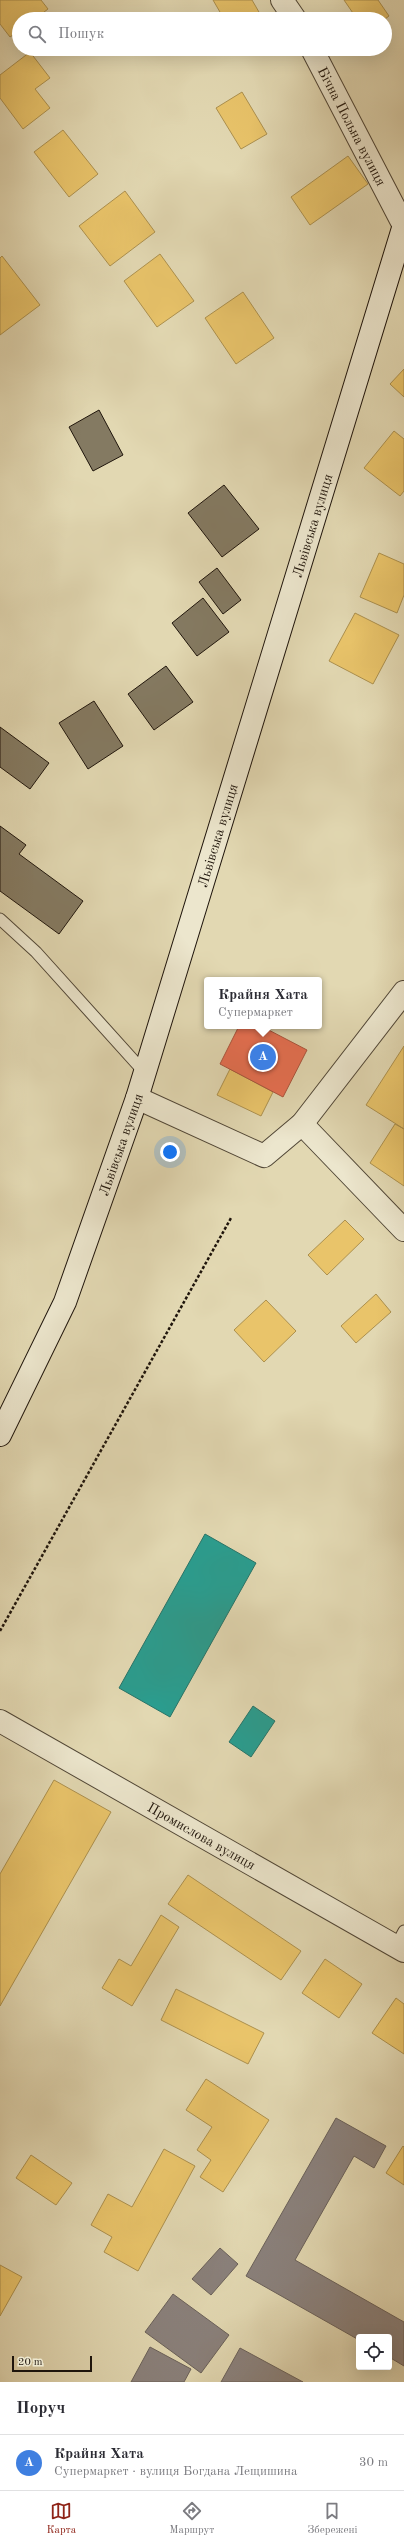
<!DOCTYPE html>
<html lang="uk">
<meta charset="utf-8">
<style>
:root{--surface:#fff;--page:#f7f7f7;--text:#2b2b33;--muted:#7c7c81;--line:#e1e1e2;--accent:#8f2418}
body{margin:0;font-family:"Old Standard TT",serif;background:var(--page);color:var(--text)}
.controls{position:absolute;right:12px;bottom:12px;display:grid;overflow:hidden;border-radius:4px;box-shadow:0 4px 16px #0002}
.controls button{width:36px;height:36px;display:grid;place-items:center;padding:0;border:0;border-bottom:1px solid var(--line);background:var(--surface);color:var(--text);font:20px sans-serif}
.scale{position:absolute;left:12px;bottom:10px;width:80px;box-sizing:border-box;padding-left:4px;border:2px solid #1f150c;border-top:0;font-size:11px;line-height:14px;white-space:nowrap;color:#1f150c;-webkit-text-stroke:3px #ece6cd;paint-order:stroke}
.you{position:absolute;left:170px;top:1152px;width:14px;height:14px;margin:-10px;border:3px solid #fff;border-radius:50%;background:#1a73e8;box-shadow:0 0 0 6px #1a73e833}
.badge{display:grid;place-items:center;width:26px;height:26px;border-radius:50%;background:var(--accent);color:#fff;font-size:13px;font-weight:700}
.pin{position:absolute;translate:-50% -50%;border:2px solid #fff;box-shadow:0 1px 4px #0006}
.popup{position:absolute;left:204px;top:977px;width:118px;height:52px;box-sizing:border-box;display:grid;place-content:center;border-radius:4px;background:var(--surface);filter:drop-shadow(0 1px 3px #0005);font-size:13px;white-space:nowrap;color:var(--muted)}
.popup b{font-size:15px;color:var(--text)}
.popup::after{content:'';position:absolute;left:50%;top:100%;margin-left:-8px;border:8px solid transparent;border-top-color:var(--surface)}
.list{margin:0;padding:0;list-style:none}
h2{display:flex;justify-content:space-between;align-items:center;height:52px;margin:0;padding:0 16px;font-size:17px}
h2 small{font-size:13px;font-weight:400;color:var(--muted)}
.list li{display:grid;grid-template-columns:26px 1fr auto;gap:12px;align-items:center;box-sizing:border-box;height:56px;padding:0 16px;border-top:1px solid var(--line)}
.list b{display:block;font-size:15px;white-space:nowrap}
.list p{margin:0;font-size:13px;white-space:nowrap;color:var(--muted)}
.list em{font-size:13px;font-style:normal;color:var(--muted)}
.icon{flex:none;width:22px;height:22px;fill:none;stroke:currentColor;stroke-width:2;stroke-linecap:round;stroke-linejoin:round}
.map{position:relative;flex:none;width:404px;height:2382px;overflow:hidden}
.search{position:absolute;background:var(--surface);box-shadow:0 4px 16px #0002;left:12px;right:12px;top:12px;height:44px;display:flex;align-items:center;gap:10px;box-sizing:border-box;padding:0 14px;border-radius:22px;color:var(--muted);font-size:15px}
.sheet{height:108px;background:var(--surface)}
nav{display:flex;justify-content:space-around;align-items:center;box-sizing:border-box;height:56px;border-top:1px solid var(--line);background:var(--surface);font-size:11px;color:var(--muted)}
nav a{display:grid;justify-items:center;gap:2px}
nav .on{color:var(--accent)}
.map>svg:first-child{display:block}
.homes{fill:#e9c46a;stroke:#ac904e}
.shops{fill:#e76f51;stroke:#ab543c}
.schools{fill:#2a9d8f;stroke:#277468}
.industry{fill:#8a817c;stroke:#6a615a}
.building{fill:#847a62;stroke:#1f150c}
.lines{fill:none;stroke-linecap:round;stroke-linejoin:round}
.service-casing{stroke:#504636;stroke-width:13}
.minor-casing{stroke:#504636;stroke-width:24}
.secondary-casing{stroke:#1f150c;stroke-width:24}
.path{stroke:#1f150c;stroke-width:2.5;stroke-dasharray:3 2;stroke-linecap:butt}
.service{stroke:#ece6cd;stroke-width:11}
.minor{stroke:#ece6cd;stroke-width:22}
.secondary{stroke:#ece6cd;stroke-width:22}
.labels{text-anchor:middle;stroke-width:4;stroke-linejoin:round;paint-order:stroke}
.street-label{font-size:14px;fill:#1f150c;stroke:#ece6cd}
</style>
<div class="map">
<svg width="404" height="2382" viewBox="0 0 404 2382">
<rect width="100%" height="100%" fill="#e2d8b2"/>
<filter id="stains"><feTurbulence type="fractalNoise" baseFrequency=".005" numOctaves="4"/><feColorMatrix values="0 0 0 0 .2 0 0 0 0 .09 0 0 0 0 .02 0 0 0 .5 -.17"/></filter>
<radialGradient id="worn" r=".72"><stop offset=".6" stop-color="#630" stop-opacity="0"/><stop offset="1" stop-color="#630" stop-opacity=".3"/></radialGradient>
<path class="homes" d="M0,0H41L48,9L35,19H19V31L10,37L0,24Z
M213,0H252L263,19H224Z
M344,0H378L389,16L385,19H357Z
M30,52L50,78L35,89L50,108L23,129L0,98V75Z
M242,92L267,134L241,149L216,108Z
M63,130L98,174L69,197L34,152Z
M348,156L368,184L310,225L291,197Z
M125,191L155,232L110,266L79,226Z
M160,254L194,301L157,327L124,281Z
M2,256L40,305L0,335V258Z
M243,292L274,338L236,364L205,318Z
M404,369V397L390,384Z
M394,431L404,439V491L400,496L364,468Z
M379,553L404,564V595L397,613L360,597Z
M355,613L399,635L373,684L329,661Z
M404,1046V1129L366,1105Z
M230,1069L273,1092L261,1116L217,1095Z
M395,1124L404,1129V1186L370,1163Z
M345,1220L364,1239L327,1275L308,1255Z
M376,1294L391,1312L356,1343L341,1326Z
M266,1300L296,1331L264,1362L234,1330Z
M54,1780L111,1812L0,2006V1874Z
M188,1875L301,1951L281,1980L168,1904Z
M161,1915L179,1927L132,2006L102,1988L119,1959L131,1966Z
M325,1959L362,1984L339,2018L302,1993Z
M176,1989L264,2033L248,2064L161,2020Z
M396,1998L404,2004V2054L372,2033Z
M206,2079L269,2120L223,2192L200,2177L211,2160L197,2150L212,2127L186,2110Z
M403,2146L404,2147V2185L386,2173Z
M164,2149L195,2166L138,2271L104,2252L112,2237L91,2225L108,2194L132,2207Z
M31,2155L72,2183L56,2205L16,2178Z
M0,2265L22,2277L0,2316Z"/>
<path class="shops" d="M239,1026H261L307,1050L283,1097L220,1064Z"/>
<path class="schools" d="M205,1534L256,1563L170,1717L119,1688Z
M253,1706L275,1721L251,1757L229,1742Z"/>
<path class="industry" d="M336,2118L386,2146L374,2168L354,2156L295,2260L404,2322V2366L389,2357V2337H359V2340L246,2276Z
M220,2248L238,2264L211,2295L192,2279Z
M173,2294L229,2335L201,2373L145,2332Z
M150,2347L191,2369L184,2382H131Z
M240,2348L303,2382H221Z"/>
<path class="building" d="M99,410L123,455L93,471L69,427Z
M224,485L259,529L222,557L188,513Z
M217,568L241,600L223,614L199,582Z
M203,598L229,632L197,656L172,623Z
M166,666L193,702L154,730L128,694Z
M94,701L123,746L88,769L59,723Z
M0,727L49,763L30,789L0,767Z
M0,826L26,845L19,854L83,901L59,934L0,891Z"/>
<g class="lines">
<g class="service-casing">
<path id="service" d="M0,919L36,952L145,1073
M396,1946L404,1931"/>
</g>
<g class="minor-casing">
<g id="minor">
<path d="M282,0L295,19"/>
<path id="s1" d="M312,49L404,226"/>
<path d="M137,1098L264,1156L302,1124L404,992"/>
<path d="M302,1124L404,1230"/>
<path id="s2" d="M0,1721L404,1951"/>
</g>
</g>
<g class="secondary-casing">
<g id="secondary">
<path id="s3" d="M0,1435L65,1302L137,1098L404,225"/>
</g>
</g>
<path class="path" d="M0,1631L231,1218"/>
<use href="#service" class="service"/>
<use href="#minor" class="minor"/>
<use href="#secondary" class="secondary"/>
</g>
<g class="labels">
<g class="street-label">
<text dy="5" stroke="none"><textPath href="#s1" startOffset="87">Бічна Польна вулиця</textPath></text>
<text dy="5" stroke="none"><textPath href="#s3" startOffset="963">Львівська вулиця</textPath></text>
<text dy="5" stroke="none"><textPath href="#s3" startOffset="639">Львівська вулиця</textPath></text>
<text dy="5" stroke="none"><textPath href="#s3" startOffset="315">Львівська вулиця</textPath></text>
<text dy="5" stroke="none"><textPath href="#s2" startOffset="232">Промислова вулиця</textPath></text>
</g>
</g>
<rect width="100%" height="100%" filter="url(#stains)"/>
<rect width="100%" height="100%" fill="url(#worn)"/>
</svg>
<div class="controls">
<button><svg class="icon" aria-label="locate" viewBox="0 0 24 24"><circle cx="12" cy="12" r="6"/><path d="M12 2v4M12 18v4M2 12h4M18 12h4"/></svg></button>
</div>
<div class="scale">20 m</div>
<div class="you"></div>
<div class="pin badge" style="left:263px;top:1057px;background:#3f7fe0">A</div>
<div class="popup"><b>Крайня Хата</b>Супермаркет</div>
<div class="search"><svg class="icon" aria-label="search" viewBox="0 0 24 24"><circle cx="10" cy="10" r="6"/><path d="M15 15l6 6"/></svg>Пошук</div>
</div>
<section class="sheet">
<h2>Поруч<small></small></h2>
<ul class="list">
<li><span class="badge" style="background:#3f7fe0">A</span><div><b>Крайня Хата</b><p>Супермаркет · вулиця Богдана Лещишина</p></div><em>30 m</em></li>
</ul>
</section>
<nav>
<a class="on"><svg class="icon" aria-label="map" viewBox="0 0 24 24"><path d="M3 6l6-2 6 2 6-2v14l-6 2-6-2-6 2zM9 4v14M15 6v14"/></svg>Карта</a>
<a><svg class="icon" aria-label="directions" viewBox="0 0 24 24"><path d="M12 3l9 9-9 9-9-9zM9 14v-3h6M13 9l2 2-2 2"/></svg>Маршрут</a>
<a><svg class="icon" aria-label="saved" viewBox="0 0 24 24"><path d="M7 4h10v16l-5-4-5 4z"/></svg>Збережені</a>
</nav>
